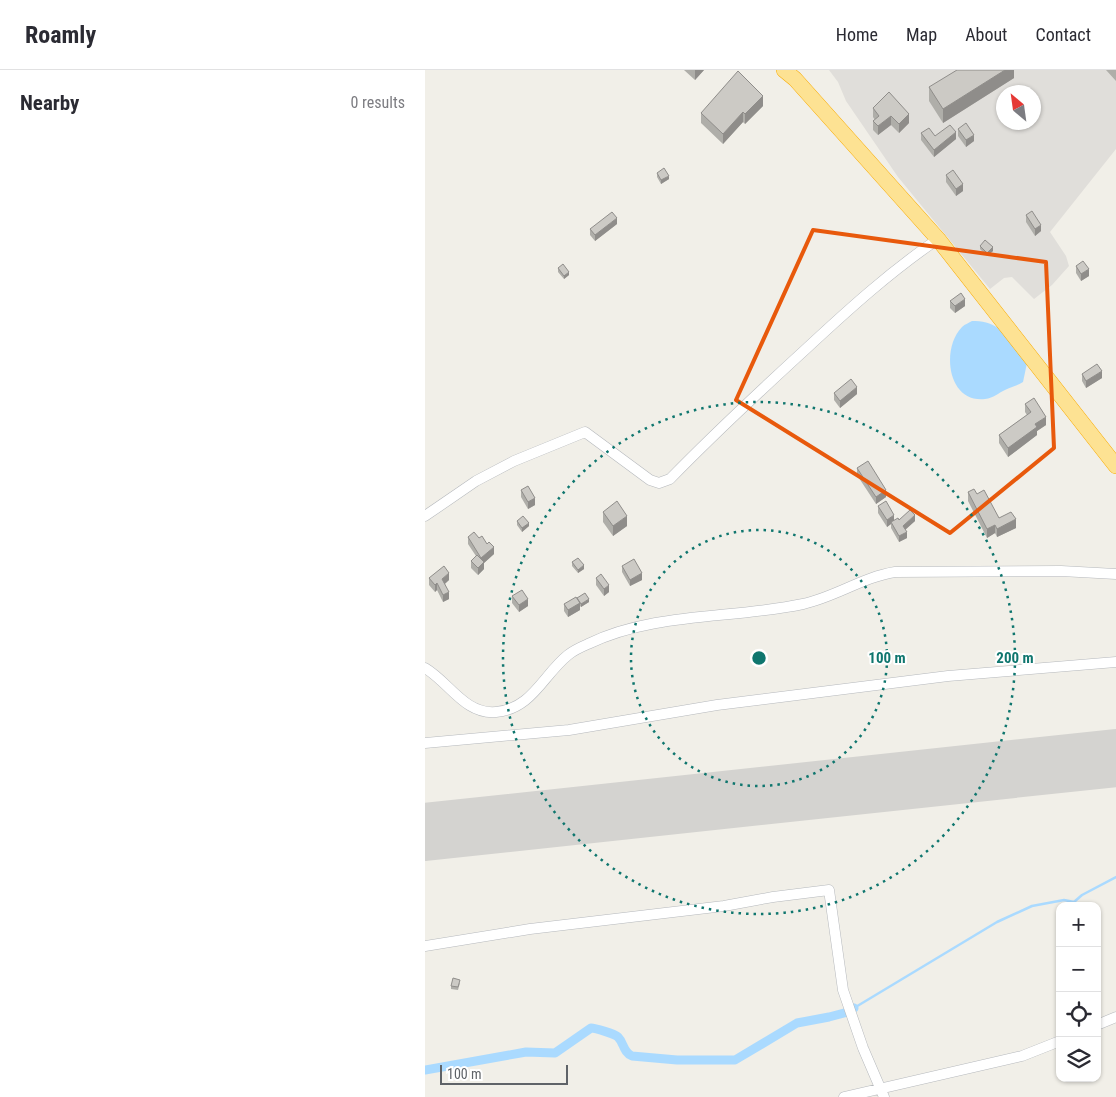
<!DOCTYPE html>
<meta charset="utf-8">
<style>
:root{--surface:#fff;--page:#f2f2f3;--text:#2b2b33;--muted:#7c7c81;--line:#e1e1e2}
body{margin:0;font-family:"Roboto Condensed",sans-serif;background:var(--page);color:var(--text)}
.controls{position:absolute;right:15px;bottom:15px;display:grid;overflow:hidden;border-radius:10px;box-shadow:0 1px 4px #0004}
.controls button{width:45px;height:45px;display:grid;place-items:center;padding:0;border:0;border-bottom:1px solid var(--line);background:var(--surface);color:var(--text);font:25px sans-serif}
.compass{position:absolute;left:571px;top:15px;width:45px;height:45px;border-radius:50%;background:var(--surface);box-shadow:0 1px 4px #0004;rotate:331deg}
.scale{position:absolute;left:15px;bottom:12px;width:128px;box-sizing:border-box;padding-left:5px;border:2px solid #5f6368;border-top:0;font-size:14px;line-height:18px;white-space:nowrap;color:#5f6368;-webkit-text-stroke:4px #fff;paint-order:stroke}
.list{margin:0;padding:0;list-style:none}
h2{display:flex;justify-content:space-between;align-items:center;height:65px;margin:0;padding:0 20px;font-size:21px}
h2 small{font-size:16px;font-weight:400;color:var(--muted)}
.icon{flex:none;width:28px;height:28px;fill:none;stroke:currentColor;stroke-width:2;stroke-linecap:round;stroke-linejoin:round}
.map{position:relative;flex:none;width:691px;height:1027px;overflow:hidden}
header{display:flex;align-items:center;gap:30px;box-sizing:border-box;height:70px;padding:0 25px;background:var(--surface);border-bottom:1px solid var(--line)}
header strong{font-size:24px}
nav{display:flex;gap:28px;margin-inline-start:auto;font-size:18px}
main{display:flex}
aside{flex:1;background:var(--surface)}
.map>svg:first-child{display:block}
.industrial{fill:#e0deda;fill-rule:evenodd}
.water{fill:#aadaff}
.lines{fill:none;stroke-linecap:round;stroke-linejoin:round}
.stream{stroke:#aadaff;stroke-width:2.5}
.canal{stroke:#aadaff;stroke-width:9}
.runway{stroke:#d4d3d0;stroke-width:58}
.minor-casing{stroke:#b5b8bc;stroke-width:11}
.highway-casing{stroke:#f9ab00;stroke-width:16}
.minor{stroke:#fff;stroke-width:10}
.highway{stroke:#fde293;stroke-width:15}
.wall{fill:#afaea9}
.shaded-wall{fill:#8f8d8a}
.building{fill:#cccac5;stroke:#8f8d8a}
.marked{fill:none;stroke:#e8590c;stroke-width:4;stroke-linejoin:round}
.ring{fill:none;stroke:#0f766e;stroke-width:2.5;stroke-dasharray:2.5 5}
.centre{fill:#0f766e;stroke:#fff;stroke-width:2.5}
.ring-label{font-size:15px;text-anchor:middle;font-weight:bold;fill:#0f766e;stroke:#fff;stroke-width:4;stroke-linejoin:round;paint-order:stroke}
</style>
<header>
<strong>Roamly</strong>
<nav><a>Home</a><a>Map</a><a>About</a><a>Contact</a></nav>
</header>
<main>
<aside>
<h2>Nearby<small>0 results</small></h2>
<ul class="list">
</ul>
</aside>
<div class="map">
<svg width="691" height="1027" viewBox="0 0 691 1027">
<rect width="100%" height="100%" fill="#f1efe8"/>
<path class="industrial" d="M404,0H691V79L625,162L641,186L644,196L627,215L609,229L587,207L579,208L565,219L473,107L421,31L413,12ZM578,22H608V52H578Z"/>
<path class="water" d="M547,251C576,249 587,273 602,293L598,312C592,316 586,317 580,320C573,323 569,328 560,329C522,333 516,278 537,257C540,254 544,253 547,251Z"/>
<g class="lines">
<path class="stream" d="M429,938L572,852L607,836L639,830L649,832L657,825L691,807"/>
<path class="canal" d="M0,1000L101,982L130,983L166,958C170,958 190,964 193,967C199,973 198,982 207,986L252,990H310L372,953L404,947L423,942L429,938"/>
<path class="runway" d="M0,762L691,688"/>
<g class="minor-casing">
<path id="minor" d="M0,446L51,411L89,391L160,362L225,410L234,413L245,409C289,364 335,321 382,278C424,239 466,201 513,169
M0,598C24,612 40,645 71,642C107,639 118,605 143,585C149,580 156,577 163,574C229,542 307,549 378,534C410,527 438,507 470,502L636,501L691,504
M0,673L144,660L292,635L523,606L691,592
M0,876L105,859L299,836L348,827L404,820L418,920L438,978L459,1027
M672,955L691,947
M419,1027L597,986L635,971"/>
</g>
<g class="highway-casing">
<path id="highway" d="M359,0L370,9L513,169L691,396"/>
</g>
<use href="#minor" class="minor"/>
<use href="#highway" class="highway"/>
</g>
<path class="wall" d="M259,0H279L270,10Z
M589,0V8L518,53L504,31V17Z
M681,0H691V11Z
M338,36L320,54L318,52L298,74L276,53V43Z
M448,38L484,53L474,63L466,55L453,65L448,60V51L450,50L448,47Z
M533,59L549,71L541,77L533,66Z
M496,63L510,66L531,69L509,87L496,70Z
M232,103L244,109L236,114L232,107Z
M521,105L538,121L531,126L521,112Z
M601,145L616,161L610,166L601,152Z
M192,154L170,171L165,165V159Z
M555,176L568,181L562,186L555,179Z
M651,196L664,206L656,211L651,203Z
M133,198L144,205L139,209L133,202Z
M525,231L540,236L530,243L525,238Z
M657,304L677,308L661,318L657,311Z
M409,323L432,324L415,338L409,330Z
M600,334L621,355L612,361V365L583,387L574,373V365L602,345L600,342Z
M432,398L461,427L451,434L432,405Z
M96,420L110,435L103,439L96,427Z
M543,422L552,424L574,448L591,458L572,467L570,463L562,468L543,431Z
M453,436L469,450H474L490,451L480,459L482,468L474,472L466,458V454L462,457L453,443Z
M178,442L202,456L188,466L178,452Z
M92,451L104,456L97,462L92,455Z
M43,467L54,468L69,484L59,493V499L53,505L46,498V491L51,486L43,474Z
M147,492L159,499L153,503L147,496Z
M197,496L217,510L205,516L197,502Z
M4,508L24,510L20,514L24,529L18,532L12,520L10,522L4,515Z
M171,508L184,522L179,526L171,515Z
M87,526L103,536L94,542L87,533Z
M164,532L156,537L155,536V540L143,547L139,541V534Z
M35,913L33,920L26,919V916Z"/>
<path class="shaded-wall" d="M270,0H279L270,10Z
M580,0H589V8L518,53V39Z
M338,26V36L320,54V44Z
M318,42V52L298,74V64Z
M484,44V53L474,63V54Z
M466,46V55L453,65V56Z
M531,62V69L509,87V80Z
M549,65V71L541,77V70Z
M244,106V109L236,114V110Z
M538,114V121L531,126V119Z
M192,148V154L170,171V165Z
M616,155V161L610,166V159Z
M568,177V181L562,186V183Z
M664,199V206L656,211V204Z
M144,202V205L139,209V206Z
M540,229V236L530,243V236Z
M677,301V308L661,318V311Z
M432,317V324L415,338V331Z
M621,347V355L612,361V365L583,387V378L610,354Z
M461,420V427L451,434V427Z
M110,428V435L103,439V432Z
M469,445V452H466V454L462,457V450Z
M490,445V451L478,462V456Z
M202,446V456L188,466V456Z
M591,449V458L572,467V459Z
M104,453V456L97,462V458Z
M570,455V463L562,468V459Z
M482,462V468L474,472V466Z
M69,477V484L59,493V499L53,505V498L56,488Z
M159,495V499L153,503V500Z
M24,503V510L17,516V509Z
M217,503V510L205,516V510Z
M12,513V520L10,522V515Z
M184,515V522L179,526V519Z
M24,522V529L18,532V525Z
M103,529V536L94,542V535Z
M164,529V532L156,537V534Z
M155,533V540L143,547V540Z"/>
<path class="building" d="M532,0H580L518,39L504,17Z
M313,1L338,26L320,44L318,42L298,64L276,43Z
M464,22L484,44L474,54L466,46L453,56L448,51L454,46L448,38Z
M541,53L549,65L541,70L533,59Z
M525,55L531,62L509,80L496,63L504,58L510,66Z
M239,98L244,106L236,110L232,103Z
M528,100L538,114L531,119L521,105Z
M607,141L616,155L610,159L601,145Z
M187,142L192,148L170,165L165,159Z
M560,170L568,177L562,183L555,176Z
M658,191L664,199L656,204L651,196Z
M138,194L144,202L139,206L133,198Z
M536,223L540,229L530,236L525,231Z
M672,294L677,301L661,311L657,304Z
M426,309L432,317L415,331L409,323Z
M609,328L621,347L610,354L612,357L583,378L574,365L606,342L600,334Z
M443,391L461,420L451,427L432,398Z
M103,416L110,428L103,432L96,420Z
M549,419L552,424L559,420L574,448L586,442L591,449L572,459L570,455L562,459L543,422Z
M192,431L202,446L188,456L178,442Z
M461,431L469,445L462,450L453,436Z
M485,440L490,445L478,456L482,462L474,466L466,452L473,448L474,450Z
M98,446L104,453L97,458L92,451Z
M49,462L54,468L57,466L62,474L64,472L69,477L56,488L43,467Z
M52,485L59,492L53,498L46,491Z
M153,488L159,495L153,500L147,492Z
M209,489L217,503L205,510L197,496Z
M19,496L24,503L17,509L24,522L18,525L12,513L10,515L4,508Z
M176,504L184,515L179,519L171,508Z
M97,520L103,529L94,535L87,526Z
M160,523L164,529L156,534L152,528Z
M151,527L155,533L143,540L139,534Z
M28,908L35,910L33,917L26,916Z"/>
<path class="marked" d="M388,160L621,192L629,378L525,463L311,330Z"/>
<g class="ring">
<circle cx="334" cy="588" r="128"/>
<circle cx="334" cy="588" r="256"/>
</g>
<circle cx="334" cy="588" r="8" class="centre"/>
<g class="ring-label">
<text x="462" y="593">100 m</text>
<text x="590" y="593">200 m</text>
</g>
</svg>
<div class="controls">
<button>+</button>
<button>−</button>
<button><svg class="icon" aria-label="locate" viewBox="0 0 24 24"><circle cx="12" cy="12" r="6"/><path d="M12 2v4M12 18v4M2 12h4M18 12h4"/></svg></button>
<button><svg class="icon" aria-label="layers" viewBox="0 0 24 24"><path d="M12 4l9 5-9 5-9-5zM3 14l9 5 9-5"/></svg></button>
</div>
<svg class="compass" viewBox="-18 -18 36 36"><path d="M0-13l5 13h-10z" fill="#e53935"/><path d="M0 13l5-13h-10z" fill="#7c7c81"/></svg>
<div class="scale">100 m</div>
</div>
</main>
